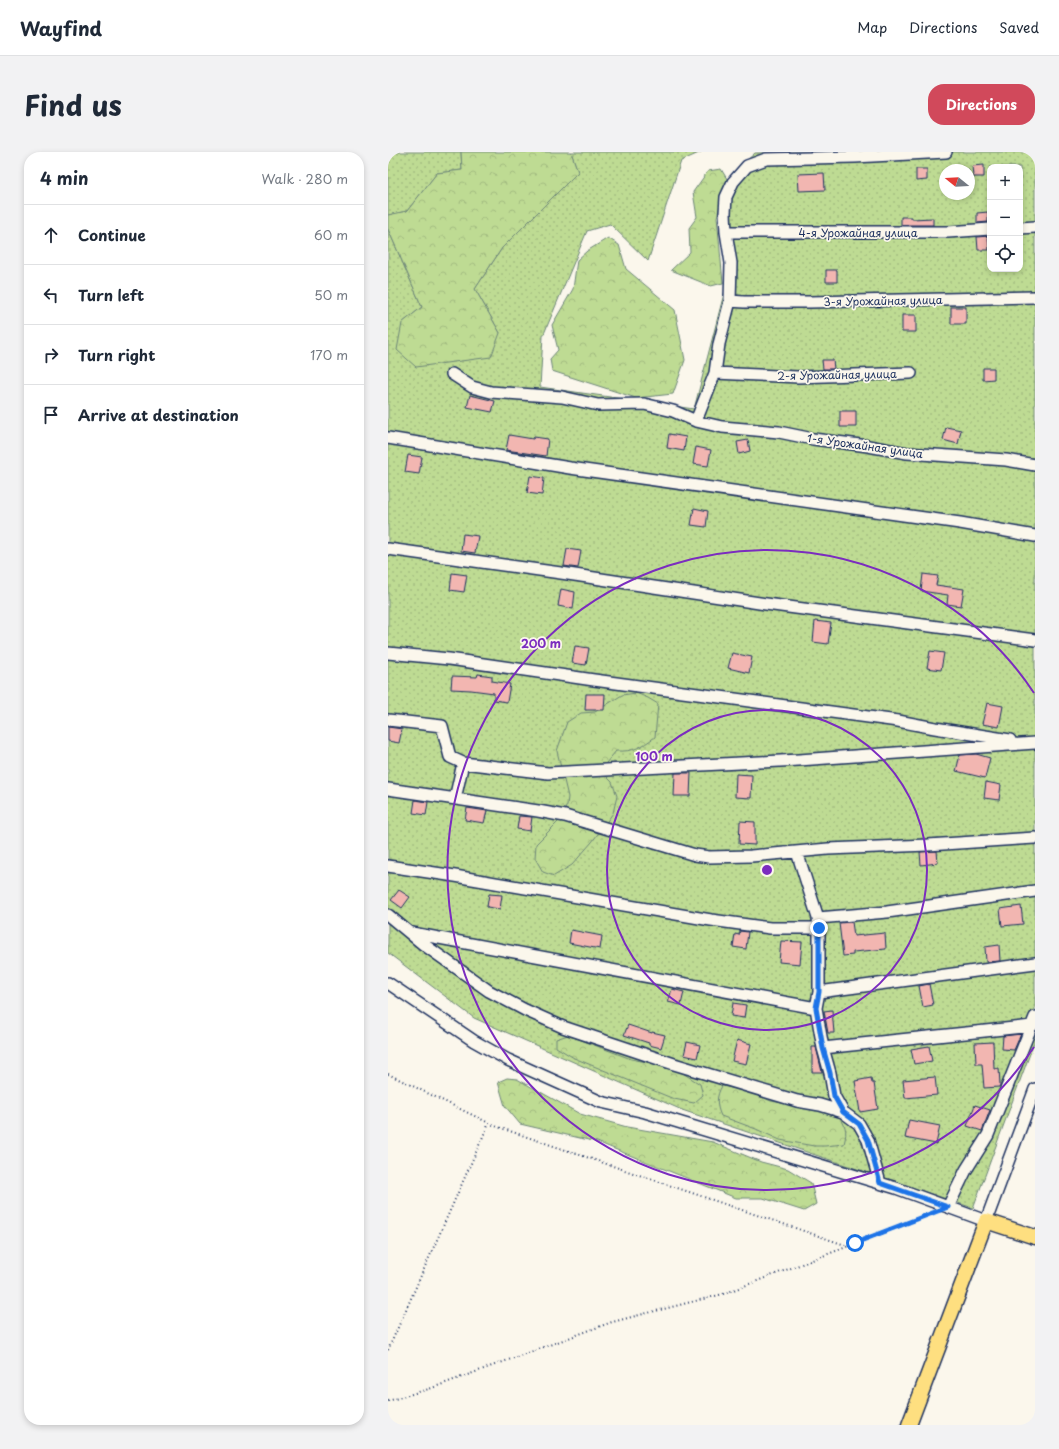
<!DOCTYPE html>
<meta charset="utf-8">
<style>
:root{--surface:#fff;--page:#f2f2f3;--text:#1f2937;--muted:#747a83;--line:#e0e1e3;--accent:#d1495b}
body{margin:0;font-family:"Playpen Sans",sans-serif;background:var(--page);color:var(--text)}
.controls{position:absolute;right:12px;top:12px;display:grid;overflow:hidden;border-radius:8px;box-shadow:0 2px 6px #0003}
.controls button{width:36px;height:36px;display:grid;place-items:center;padding:0;border:0;border-bottom:1px solid var(--line);background:var(--surface);color:var(--text);font:20px sans-serif}
.compass{position:absolute;left:551px;top:12px;width:36px;height:36px;border-radius:50%;background:var(--surface);box-shadow:0 2px 6px #0003;rotate:288deg}
.stop{position:absolute;width:12px;height:12px;margin:-9px;border:3px solid #1a73e8;border-radius:50%;background:#fff}
.stop.end{background:#1a73e8;border-color:#fff;box-shadow:0 1px 4px #0008}
.list{margin:0;padding:0;list-style:none}
h2{display:flex;justify-content:space-between;align-items:center;height:52px;margin:0;padding:0 16px;font-size:17px}
h2 small{font-size:13px;font-weight:400;color:var(--muted)}
.list li{display:grid;grid-template-columns:26px 1fr auto;gap:12px;align-items:center;box-sizing:border-box;height:60px;padding:0 16px;border-top:1px solid var(--line)}
.list b{display:block;font-size:15px;white-space:nowrap}
.list em{font-size:13px;font-style:normal;color:var(--muted)}
.icon{flex:none;width:22px;height:22px;fill:none;stroke:currentColor;stroke-width:2;stroke-linecap:round;stroke-linejoin:round}
.map{position:relative;flex:none;width:647px;height:1273px;overflow:hidden;border-radius:16px}
header{display:flex;align-items:center;gap:24px;box-sizing:border-box;height:56px;padding:0 20px;background:var(--surface);border-bottom:1px solid var(--line)}
header strong{font-size:19px}
nav{display:flex;gap:22px;margin-inline-start:auto;font-size:14px}
.intro{display:flex;align-items:center;justify-content:space-between;box-sizing:border-box;height:96px;padding:0 24px}
h1{margin:0;font-size:28px}
.button{padding:10px 18px;border-radius:16px;background:var(--accent);color:#fff;font-size:14px;font-weight:700}
main{display:flex;gap:24px;padding:0 24px}
aside{flex:1;background:var(--surface);border-radius:16px;box-shadow:0 2px 6px #0003}
.map>svg:first-child{display:block}
.green{fill:url(#green-dots);stroke:#6c8578;fill-rule:evenodd}
.forest{fill:url(#forest-crowns);stroke:#6c8578}
.building{fill:#f2b6b1;stroke:#1b2f5e}
.lines{fill:none;stroke-linecap:round;stroke-linejoin:round}
.minor-casing{stroke:#1b2f5e;stroke-width:14}
.major-casing{stroke:#1b2f5e;stroke-width:17}
.path{stroke:#1b2f5e;stroke-width:2;stroke-dasharray:1 3;stroke-linecap:butt}
.minor{stroke:#fbf7ec;stroke-width:11}
.major{stroke:#fedf80;stroke-width:14}
.route{stroke:#1a73e8;stroke-width:5}
.ring{fill:none;stroke:#7b2cbf;stroke-width:2}
.labels{text-anchor:middle;stroke-width:3.5;stroke-linejoin:round;paint-order:stroke}
.street-label{font-size:11px;fill:#1b2f5e;stroke:#fbf7ec}
.centre{fill:#7b2cbf;stroke:#fbf7ec;stroke-width:2}
.ring-label{font-size:12px;text-anchor:middle;font-weight:bold;fill:#7b2cbf;stroke:#fbf7ec;stroke-width:3.5;stroke-linejoin:round;paint-order:stroke}
</style>
<header>
<strong>Wayfind</strong>
<nav><a>Map</a><a>Directions</a><a>Saved</a></nav>
</header>
<div class="intro"><h1>Find us</h1><a class="button">Directions</a></div>
<main>
<aside>
<h2>4 min<small>Walk · 280 m</small></h2>
<ul class="list">
<li><svg class="icon" aria-label="ahead" viewBox="0 0 24 24"><path d="M12 20V5M6 11l6-6 6 6"/></svg><div><b>Continue</b></div><em>60 m</em></li>
<li><svg class="icon" aria-label="left" viewBox="0 0 24 24"><path d="M17 20v-9H6M10 6l-5 5 5 5"/></svg><div><b>Turn left</b></div><em>50 m</em></li>
<li><svg class="icon" aria-label="right" viewBox="0 0 24 24"><path d="M7 20v-9h11M14 6l5 5-5 5"/></svg><div><b>Turn right</b></div><em>170 m</em></li>
<li><svg class="icon" aria-label="arrive" viewBox="0 0 24 24"><path d="M6 21V4h12l-3 4 3 4H6"/></svg><div><b>Arrive at destination</b></div></li>
</ul>
</aside>
<div class="map">
<svg width="647" height="1273" viewBox="0 0 647 1273">
<defs>
<pattern id="green-dots" width="8" height="8" patternUnits="userSpaceOnUse"><rect width="8" height="8" fill="#bedb93"/><path d="M2 2h.1M6 6h.1" fill="none" stroke="#a3bc81" stroke-width="1.8" stroke-linecap="round"/></pattern>
<pattern id="forest-crowns" width="20" height="18" patternUnits="userSpaceOnUse"><rect width="20" height="18" fill="#bedb93"/><path d="M2 6a3 3 0 1 1 6 0M12 15a3 3 0 1 1 6 0" fill="none" stroke="#a3bc81"/></pattern>
</defs>
<rect width="100%" height="100%" fill="#fbf7ec"/>
<filter id="ink" filterUnits="userSpaceOnUse"><feTurbulence type="fractalNoise" baseFrequency=".025" numOctaves="2"/><feDisplacementMap in="SourceGraphic" scale="8" xChannelSelector="R" yChannelSelector="G"/><feConvolveMatrix kernelMatrix="1 2 1 2 8 2 1 2 1" color-interpolation-filters="sRGB"/></filter>
<g filter="url(#ink)">
<path class="green" d="M0,0H73L74,18L49,21L19,59L0,63Z
M183,0H313L293,9L260,109L222,72L199,79L155,184L152,235L306,257L339,130L333,61L346,20L367,1L410,0H647V888L585,1056L294,958L86,866L0,801V77L34,155L14,171L112,181L87,137L114,96L190,20ZM602,15H632V117H602ZM557,18H581V42H557Z"/>
<path class="forest" d="M73,0H183L190,20L114,96L87,137L112,181L103,205L28,215L9,198L14,171L34,155L0,77V63L19,59L49,21L74,18Z
M333,17L339,27L329,65L335,131L323,134L283,118L302,100L301,76L309,65L305,40L320,19Z
M220,86L231,93L238,117L287,158L297,208L285,242L248,246L164,219L162,207L170,198L164,173L185,137L189,108L199,99Z
M248,541L260,546L270,552L267,585C253,595 246,600 228,599L218,611L219,625L224,630L229,644L225,661L204,690L184,713L166,724L155,720L147,706L148,692L172,668L179,653L180,645L169,599L179,570L193,561L207,560L234,543Z
M180,883L243,907L269,912L293,920L312,932L315,943L306,951L286,947L186,906L168,895V887Z
M119,926L129,927L192,962L239,975L325,990L373,1010L400,1017L423,1031L428,1052L416,1059L375,1046H348L209,990L132,972L117,954L110,930Z
M334,934L363,940L383,949L449,961C457,973 460,977 456,992L437,994H426L392,988L368,977L333,964C328,953 328,944 334,934Z"/>
<path class="building" d="M596,13V25H585L584,14Z
M528,17H539V28L528,29Z
M436,21L437,38L411,39L410,22Z
M600,60V70L589,71V61Z
M513,65H524V67L545,66V73H513Z
M600,84L601,98H590L589,85Z
M438,118H449V130H438Z
M563,155H578V172H563Z
M514,163H528V180H514Z
M434,208H445L446,217H435Z
M595,216H606V227L595,228Z
M82,243L107,249L104,260L79,255Z
M452,259H468V275H452Z
M558,275L573,278L570,292L555,288Z
M281,282L298,285L296,299L279,296Z
M121,283L145,287L146,285L160,287L158,304L118,298Z
M360,288L362,299L351,302L349,290Z
M308,295L323,298L320,314L305,312Z
M20,303L34,305L31,322L17,320Z
M142,324L156,326L154,343L139,341Z
M306,356L320,359L318,375L303,373Z
M75,382L90,384L87,401L73,399Z
M179,397L193,399L190,416L176,414Z
M64,421L79,423L76,440L62,438Z
M535,422L550,424L548,433L576,437L573,454L559,452L560,443L533,439Z
M173,437L187,440L185,457L170,454Z
M427,469L443,471L440,492L425,490Z
M187,494L201,496L198,513L184,511Z
M542,499L556,501L553,518L539,516Z
M344,501L364,505L361,521L340,516Z
M90,522L104,524V529L122,532L119,550L106,548V541L83,538L63,537L64,524L89,525Z
M198,542H217L216,558H197Z
M599,551L615,554L611,575L594,572Z
M0,575L14,577L11,591L0,589Z
M588,602L602,606L597,626L568,619L572,603Z
M287,621H303L302,644H286Z
M348,622L364,623L363,646L347,645Z
M598,630L613,633L611,648L596,646Z
M27,648L40,650L38,663L25,661Z
M79,656L99,659L96,671L77,668Z
M131,664L144,665L142,679L129,677Z
M352,669L367,670V693L351,692Z
M549,699L550,711L533,713L532,700Z
M11,738L22,745L14,756L3,748Z
M101,742L114,743L112,757L99,755Z
M633,754L635,772L614,774L612,757Z
M464,770L466,784L497,781L498,797L465,800V803L455,804L451,771Z
M183,778L214,784L212,797L181,791Z
M352,779L360,780L358,797L345,795L347,782L351,783Z
M393,789L414,790L412,812L391,810Z
M611,793L612,809L598,810L597,795Z
M541,832L545,853L535,855L531,834Z
M284,837L296,840L293,853L280,850Z
M345,851L358,853L356,866L343,864Z
M444,858L446,881H440L436,859Z
M240,873L264,881V880L277,883L273,896L261,893V891L236,883Z
M633,882L626,898L614,897L615,884Z
M349,888L363,892L358,912L344,909Z
M299,890L312,893L309,906L296,903Z
M605,890L606,917L611,916L612,933L611,935L596,936L594,912H588L587,891Z
M541,894L544,909L526,912L523,897Z
M424,895H428L434,920H424Z
M547,925L549,943L517,946L515,928Z
M483,926L484,931H486L490,957L472,960L467,929Z
M587,953L602,958L594,979L579,974Z
M521,968L552,974L548,992L517,986Z"/>
<g class="lines">
<g class="minor-casing">
<path id="minor" d="M632,76L647,75
M338,80H560L602,77
M342,149L356,150H422L647,145
M327,221L410,225L523,221
M64,222L84,235L103,240L174,245L210,253L256,252L285,259L308,269L334,275L391,280L425,287L480,294L519,301L618,308L647,313
M308,269L327,221L331,192L342,149L343,111L338,80L337,61L338,45L345,30L359,14L378,7L467,5L558,0
M0,286L182,316L572,371L647,384
M0,397L180,422L378,452L647,488
M0,501L61,507L206,528L510,569L547,576L622,588
M0,568L54,574L62,605L75,611L160,621L411,608L647,591
M0,637L150,659L177,664L307,703L321,705L363,704L440,697L540,693L647,686
M67,647L75,611
M409,700L430,766L431,776V840L428,856L435,896L442,921L446,944L455,960L471,972L480,988L492,1031
M0,714L67,724L323,768L382,776H431
M0,763L35,792L101,839L137,858L175,875L286,912L409,949L432,953L455,960
M430,766L499,760L647,739
M24,781L428,856
M0,831L86,889L120,908L213,950L257,960L508,1036L598,1069L647,937
M431,840L647,811
M435,896L644,874
M560,1055L578,1018L600,983L647,865"/>
</g>
<g class="major-casing">
<path id="major" d="M521,1273L598,1069L647,1085"/>
</g>
<path class="path" d="M0,922L107,974L460,1094L545,1061
M0,1198L101,971
M0,1249L44,1236L224,1170L335,1142L461,1094"/>
<use href="#minor" class="minor"/>
<use href="#major" class="major"/>
</g>
</g>
<g class="lines" filter="url(#ink)">
<path class="route" d="M431,776V840L428,856L435,896L442,921L446,944L455,960L471,972L480,988L492,1031L560,1055L467,1091"/>
</g>
<g class="ring">
<circle cx="379" cy="718" r="160"/>
<path d="M646 895A320 320 0 1 1 646 541"/>
</g>
<g class="labels">
<g class="street-label">
<text x="470" y="85">4-я Урожайная улица</text>
<text transform="translate(495 149) rotate(-1)" y="4">3-я Урожайная улица</text>
<text transform="translate(449 223) rotate(-1)" y="4">2-я Урожайная улица</text>
<text transform="translate(477 294) rotate(8)" y="4">1-я Урожайная улица</text>
</g>
</g>
<circle cx="379" cy="718" r="6" class="centre"/>
<g class="ring-label">
<text x="153" y="496">200 m</text>
<text x="266" y="609">100 m</text>
</g>
</svg>
<div class="controls">
<button>+</button>
<button>−</button>
<button><svg class="icon" aria-label="locate" viewBox="0 0 24 24"><circle cx="12" cy="12" r="6"/><path d="M12 2v4M12 18v4M2 12h4M18 12h4"/></svg></button>
</div>
<svg class="compass" viewBox="-18 -18 36 36"><path d="M0-13l5 13h-10z" fill="#e53935"/><path d="M0 13l5-13h-10z" fill="#747a83"/></svg>
<div class="stop" style="left:467px;top:1091px"></div>
<div class="stop end" style="left:431px;top:776px"></div>
</div>
</main>
